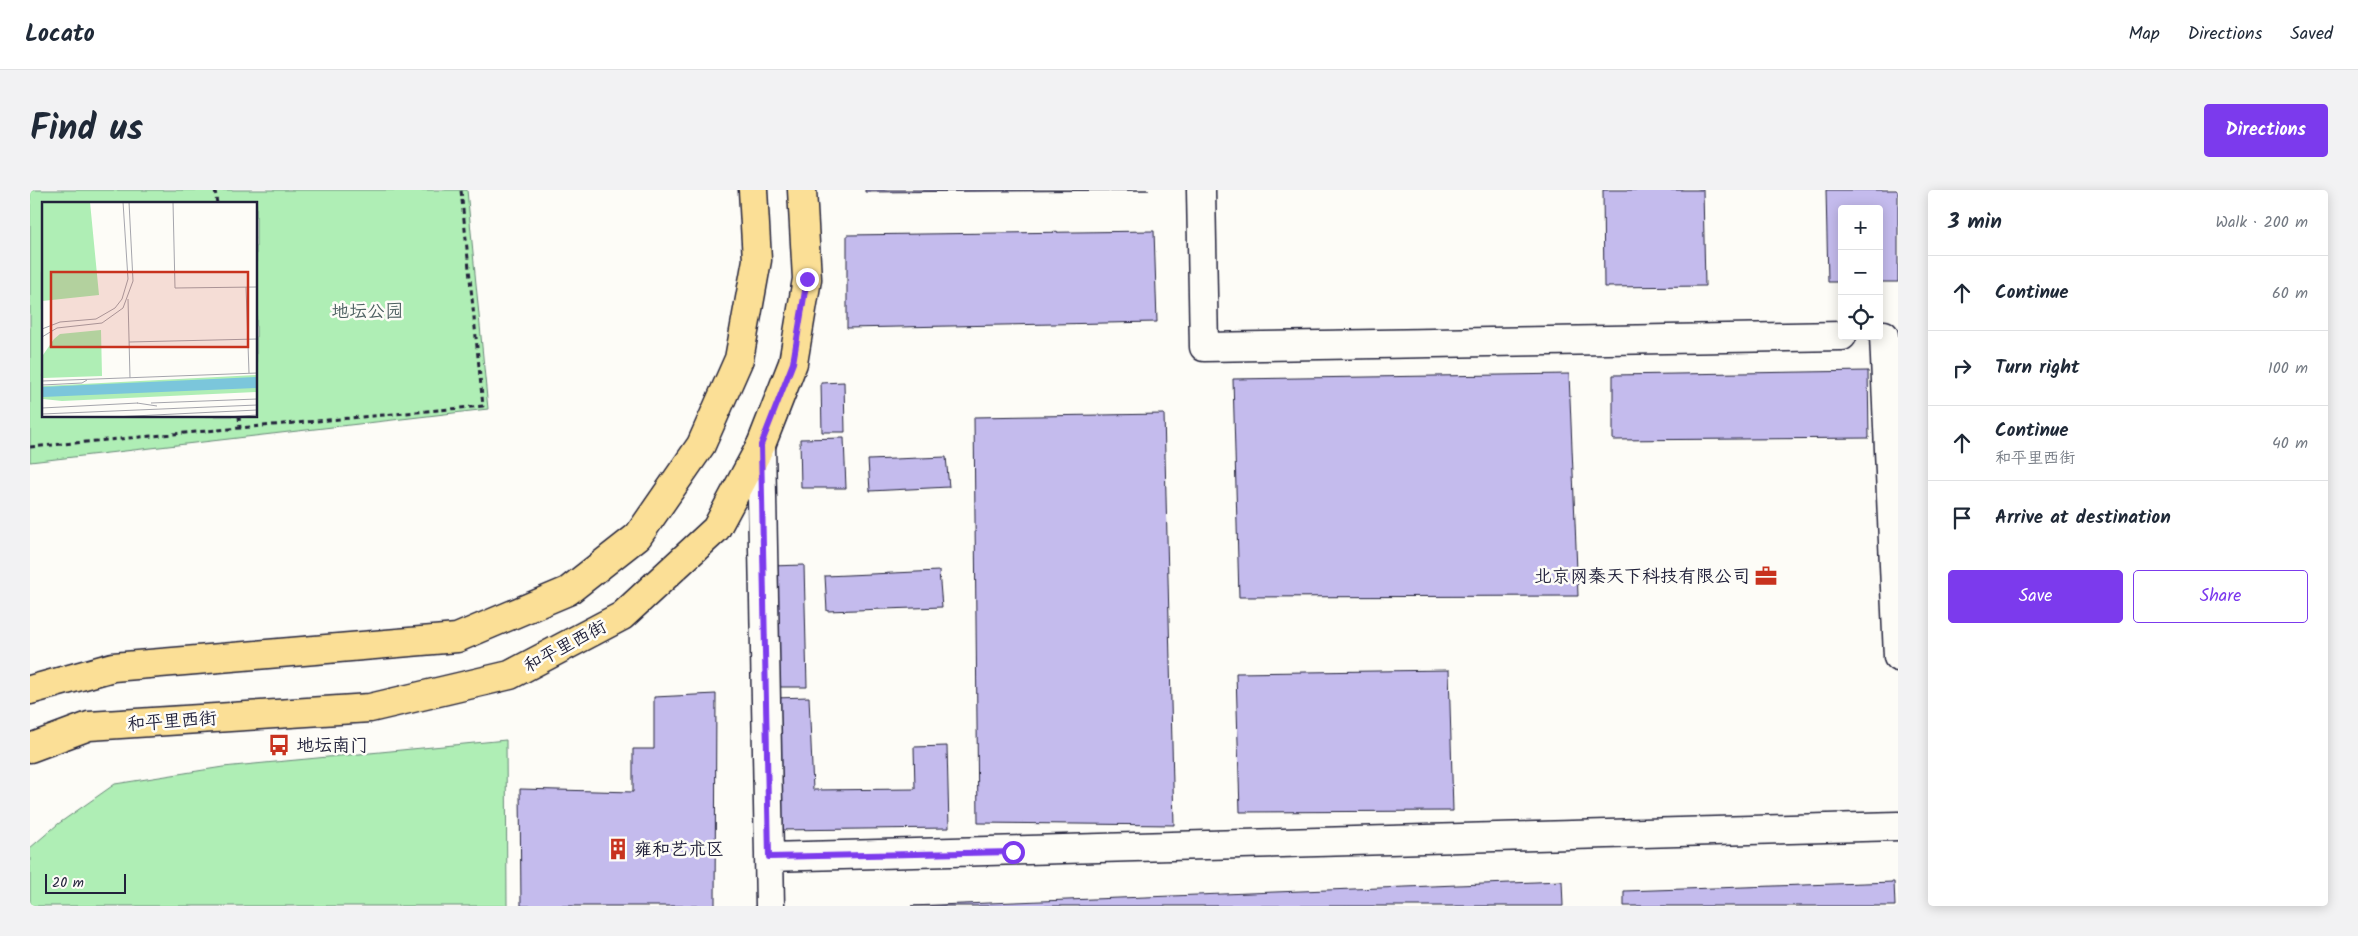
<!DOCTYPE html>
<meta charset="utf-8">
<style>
:root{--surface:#fff;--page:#f2f2f3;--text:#1f2937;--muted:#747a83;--line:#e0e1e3;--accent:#7c3aed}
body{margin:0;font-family:Kalam,"LXGW WenKai TC",sans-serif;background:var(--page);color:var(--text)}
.controls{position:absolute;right:15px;top:15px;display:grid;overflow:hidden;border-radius:5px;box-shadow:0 2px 12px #0003}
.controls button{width:45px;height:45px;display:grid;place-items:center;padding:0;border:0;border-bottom:1px solid var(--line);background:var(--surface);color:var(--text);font:25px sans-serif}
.scale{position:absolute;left:15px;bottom:12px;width:81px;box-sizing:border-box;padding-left:5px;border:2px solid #22223b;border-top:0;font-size:14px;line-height:18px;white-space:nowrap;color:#22223b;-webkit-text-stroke:4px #fdfcf7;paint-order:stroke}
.stop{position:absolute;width:15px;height:15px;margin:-11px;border:4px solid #7c3aed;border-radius:50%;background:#fff}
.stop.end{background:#7c3aed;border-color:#fff;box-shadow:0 1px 5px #0008}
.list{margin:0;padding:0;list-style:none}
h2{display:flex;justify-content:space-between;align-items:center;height:65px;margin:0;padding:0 20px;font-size:21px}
h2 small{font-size:16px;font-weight:400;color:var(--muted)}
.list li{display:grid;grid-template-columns:32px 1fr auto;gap:15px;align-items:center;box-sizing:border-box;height:75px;padding:0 20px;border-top:1px solid var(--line)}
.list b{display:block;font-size:19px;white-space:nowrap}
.list p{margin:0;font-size:16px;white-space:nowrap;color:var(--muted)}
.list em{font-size:16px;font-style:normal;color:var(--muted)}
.actions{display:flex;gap:10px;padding:15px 20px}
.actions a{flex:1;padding:11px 0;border:1px solid var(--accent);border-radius:5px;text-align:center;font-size:18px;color:var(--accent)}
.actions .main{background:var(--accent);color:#fff}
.icon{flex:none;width:28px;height:28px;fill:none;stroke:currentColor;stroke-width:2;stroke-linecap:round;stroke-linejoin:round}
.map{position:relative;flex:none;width:1868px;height:716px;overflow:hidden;border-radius:5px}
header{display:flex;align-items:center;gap:30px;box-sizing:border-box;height:70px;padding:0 25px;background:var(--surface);border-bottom:1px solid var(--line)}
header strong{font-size:24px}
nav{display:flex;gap:28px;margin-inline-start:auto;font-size:18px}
.intro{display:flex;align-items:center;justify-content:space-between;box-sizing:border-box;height:120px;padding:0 30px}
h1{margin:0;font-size:35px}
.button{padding:12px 22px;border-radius:5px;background:var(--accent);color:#fff;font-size:18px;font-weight:700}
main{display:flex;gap:30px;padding:0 30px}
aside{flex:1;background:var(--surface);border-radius:5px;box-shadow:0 2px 12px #0003}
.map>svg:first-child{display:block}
</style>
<header>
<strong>Locato</strong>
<nav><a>Map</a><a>Directions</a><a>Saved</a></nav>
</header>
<div class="intro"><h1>Find us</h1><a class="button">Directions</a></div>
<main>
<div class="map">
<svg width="1868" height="716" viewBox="0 0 1868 716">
<rect width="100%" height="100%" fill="#fdfcf7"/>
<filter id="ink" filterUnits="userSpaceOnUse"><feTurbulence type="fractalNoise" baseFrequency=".02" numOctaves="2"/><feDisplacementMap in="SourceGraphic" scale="10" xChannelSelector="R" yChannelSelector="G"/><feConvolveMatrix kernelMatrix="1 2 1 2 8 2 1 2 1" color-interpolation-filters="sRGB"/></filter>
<g filter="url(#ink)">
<path fill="#afeeb5" stroke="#688878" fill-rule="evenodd" d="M0,0H437L458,219L0,272ZM14,14H226V226H14Z
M476,550L477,716H0V658L28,634L85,594L193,577Z"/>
<path fill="#c4bbed" stroke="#22223b" d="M835,0H1119L835,2Z
M1573,0H1673L1675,96L1574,97Z
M1796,0H1868V92H1849V19H1812V92H1798Z
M1124,41L1127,132L817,138V45Z
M1838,181L1839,248L1583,250V185Z
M1539,184L1548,406L1209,407L1203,189Z
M814,192L815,242H792L791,193Z
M1134,224L1144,635L948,633L944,227Z
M814,248L816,298H771L770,249Z
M916,267L919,297L840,301L838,270Z
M774,375L777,497H743L740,376Z
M909,381L912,417L797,421L795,386Z
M1419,480L1423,621L1210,622L1206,483Z
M686,504L685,716H491L490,599L603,602V559H624V507Z
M779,507L783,600L885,599L884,557L917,556L919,638L748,640L744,508Z
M1532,691L1533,716H881Z
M1864,692L1865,716H1594V701Z"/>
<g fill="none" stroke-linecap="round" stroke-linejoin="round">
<g stroke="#22223b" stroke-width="31">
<path id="minor" d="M1171,0L1174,157L1812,146
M1854,145L1868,467
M731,255L740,716
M739,667L1868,636"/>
</g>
<g stroke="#22223b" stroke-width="31">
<path id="major" d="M0,500L83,477L427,448L538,401L608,346L671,255L709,169L727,70L723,0
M0,558L59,536L340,518L480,485L592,426L686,339L731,255L763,173L777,89L772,0"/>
</g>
<path stroke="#22223b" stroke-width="3" stroke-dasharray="5 4" stroke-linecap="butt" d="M185,0L187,14
M209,226L210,238
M0,257L453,216L431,0"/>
<use href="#minor" stroke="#fdfcf7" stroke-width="28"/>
<use href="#major" stroke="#fbdf96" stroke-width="28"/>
</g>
</g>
<g fill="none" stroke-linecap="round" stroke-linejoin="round" filter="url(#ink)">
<path stroke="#7c3aed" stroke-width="6" d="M777,89L763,173L731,255L739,667L983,662"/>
</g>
<defs>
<g id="office-bare" transform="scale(1.725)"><path d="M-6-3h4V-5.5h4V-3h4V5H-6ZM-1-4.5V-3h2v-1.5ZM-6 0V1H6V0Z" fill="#c8321e" stroke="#fdfcf7" stroke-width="2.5" paint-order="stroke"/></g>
<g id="bus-bare" transform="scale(1.725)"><path d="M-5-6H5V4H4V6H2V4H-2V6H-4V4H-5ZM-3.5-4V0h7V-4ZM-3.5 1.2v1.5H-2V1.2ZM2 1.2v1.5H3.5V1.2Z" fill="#c8321e" stroke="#fdfcf7" stroke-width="2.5" paint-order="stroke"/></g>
<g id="building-bare" transform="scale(1.725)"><path d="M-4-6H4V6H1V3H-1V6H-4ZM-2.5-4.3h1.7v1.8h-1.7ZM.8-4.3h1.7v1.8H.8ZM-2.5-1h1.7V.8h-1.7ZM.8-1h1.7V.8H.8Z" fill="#c8321e" stroke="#fdfcf7" stroke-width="2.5" paint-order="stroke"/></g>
</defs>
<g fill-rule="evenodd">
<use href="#office-bare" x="1736" y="386"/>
<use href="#bus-bare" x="249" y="555"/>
<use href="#building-bare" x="588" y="659"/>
</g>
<g text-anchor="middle" stroke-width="5" stroke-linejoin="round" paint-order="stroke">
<g font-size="18" fill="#4c5f60" stroke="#fdfcf7">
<text x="337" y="127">地坛公园</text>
</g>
<g font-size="18" fill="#22223b" stroke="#fdfcf7" text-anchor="start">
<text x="1720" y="392" text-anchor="end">北京网秦天下科技有限公司</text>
<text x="266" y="561">地坛南门</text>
<text x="604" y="665">雍和艺术区</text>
</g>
<g font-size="18" fill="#22223b" stroke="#fdfcf7">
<text transform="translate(535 456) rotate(-28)" y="6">和平里西街</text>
<text transform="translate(142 531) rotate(-4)" y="6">和平里西街</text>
</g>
</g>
<g transform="translate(12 12)">
<rect width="215" height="215" fill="#fdfcf7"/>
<path d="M0,0H48L57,93L0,99ZM59,128L60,174L1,176V153L12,137L18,132ZM215,173V190L20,199L1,197V184Z" fill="#afeeb5"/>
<path d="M215,175V186L0,195V185Z" fill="#7bc6db"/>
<path fill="none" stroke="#a5a5ac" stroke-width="1" d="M131,0L133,86L215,85M204,85L207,171M86,97L88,176M0,127L18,120L54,117L73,106L80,97L86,77L81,0M0,135L15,126L60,121L81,106L91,79L87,0M87,140L215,137M0,179L215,171M0,183L40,181L45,178M95,201L115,204M109,201L215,197M0,206L96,201M0,212L215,203M71,215L215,208M184,215L215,213"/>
<path fill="#c8321e" fill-opacity="0.15" stroke="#c8321e" stroke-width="2.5" d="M9,70H206V145H9Z"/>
<rect width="215" height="215" fill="none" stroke="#22223b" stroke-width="2.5"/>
</g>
</svg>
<div class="controls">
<button>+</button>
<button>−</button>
<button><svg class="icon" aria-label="locate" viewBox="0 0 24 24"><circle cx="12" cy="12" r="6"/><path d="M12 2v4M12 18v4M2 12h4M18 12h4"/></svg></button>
</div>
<div class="scale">20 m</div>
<div class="stop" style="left:983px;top:662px"></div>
<div class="stop end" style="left:777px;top:89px"></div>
</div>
<aside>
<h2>3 min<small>Walk · 200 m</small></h2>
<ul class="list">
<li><svg class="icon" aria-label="ahead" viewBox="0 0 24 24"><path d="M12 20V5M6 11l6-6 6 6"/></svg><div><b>Continue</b></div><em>60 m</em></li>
<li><svg class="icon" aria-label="right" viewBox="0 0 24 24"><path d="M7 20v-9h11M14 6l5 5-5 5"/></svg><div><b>Turn right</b></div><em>100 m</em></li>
<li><svg class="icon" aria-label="ahead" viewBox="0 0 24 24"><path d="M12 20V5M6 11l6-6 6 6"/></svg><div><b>Continue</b><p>和平里西街</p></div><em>40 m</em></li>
<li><svg class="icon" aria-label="arrive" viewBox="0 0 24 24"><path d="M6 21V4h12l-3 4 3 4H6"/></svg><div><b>Arrive at destination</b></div></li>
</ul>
<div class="actions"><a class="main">Save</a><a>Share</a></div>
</aside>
</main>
